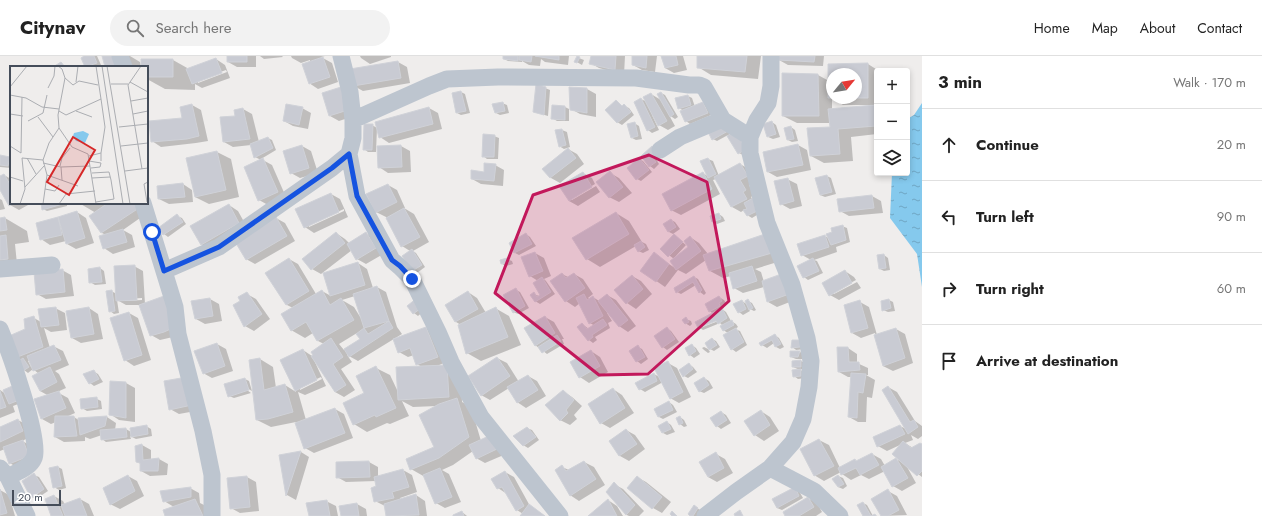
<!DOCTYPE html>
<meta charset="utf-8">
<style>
:root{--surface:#fff;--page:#f2f2f2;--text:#222;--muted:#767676;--line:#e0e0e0}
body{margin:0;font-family:Jost,sans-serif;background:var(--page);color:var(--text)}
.controls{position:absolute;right:12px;top:12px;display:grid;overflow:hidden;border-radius:4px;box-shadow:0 2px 6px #0003}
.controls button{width:36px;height:36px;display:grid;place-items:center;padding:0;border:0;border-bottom:1px solid var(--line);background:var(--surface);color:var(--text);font:20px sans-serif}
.compass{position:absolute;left:826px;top:12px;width:36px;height:36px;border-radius:50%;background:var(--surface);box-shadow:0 2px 6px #0003;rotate:60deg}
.scale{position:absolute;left:12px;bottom:10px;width:49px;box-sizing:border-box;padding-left:4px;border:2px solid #454d5a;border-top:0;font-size:11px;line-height:14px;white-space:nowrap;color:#454d5a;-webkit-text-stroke:3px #fff;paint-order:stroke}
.stop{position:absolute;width:12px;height:12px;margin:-9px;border:3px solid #1553e0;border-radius:50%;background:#fff}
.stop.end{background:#1553e0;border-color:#fff;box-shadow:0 1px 4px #0008}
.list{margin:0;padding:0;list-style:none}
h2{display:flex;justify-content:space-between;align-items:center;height:52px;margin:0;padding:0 16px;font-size:17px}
h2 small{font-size:13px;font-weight:400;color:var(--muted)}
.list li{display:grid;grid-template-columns:26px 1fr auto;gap:12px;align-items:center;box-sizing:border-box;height:72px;padding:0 16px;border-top:1px solid var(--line)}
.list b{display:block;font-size:15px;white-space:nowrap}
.list em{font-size:13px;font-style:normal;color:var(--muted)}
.icon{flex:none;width:22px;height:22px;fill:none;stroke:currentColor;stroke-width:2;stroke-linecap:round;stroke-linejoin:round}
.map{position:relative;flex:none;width:922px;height:460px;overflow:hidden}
header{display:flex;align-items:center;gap:24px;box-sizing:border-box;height:56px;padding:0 20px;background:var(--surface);border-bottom:1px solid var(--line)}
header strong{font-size:19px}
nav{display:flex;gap:22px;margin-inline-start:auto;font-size:14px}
.search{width:280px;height:36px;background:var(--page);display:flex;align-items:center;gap:10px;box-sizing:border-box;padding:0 14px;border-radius:22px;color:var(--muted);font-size:15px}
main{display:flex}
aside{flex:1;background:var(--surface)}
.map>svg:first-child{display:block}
</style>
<header>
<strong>Citynav</strong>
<div class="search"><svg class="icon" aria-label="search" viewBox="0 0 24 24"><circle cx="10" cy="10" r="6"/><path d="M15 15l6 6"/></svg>Search here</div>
<nav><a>Home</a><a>Map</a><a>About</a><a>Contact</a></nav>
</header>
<main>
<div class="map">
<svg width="922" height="460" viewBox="0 0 922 460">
<defs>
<pattern id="water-ripples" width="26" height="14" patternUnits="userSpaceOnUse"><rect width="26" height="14" fill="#85c9ed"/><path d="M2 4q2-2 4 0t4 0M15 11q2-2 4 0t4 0" fill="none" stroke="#6fa5c3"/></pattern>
</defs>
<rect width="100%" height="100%" fill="#efedec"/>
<path fill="url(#water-ripples)" d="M922,47V231L917,198L890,162L892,117H907V63L914,59Z"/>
<path fill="#0003" fill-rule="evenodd" d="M87,0H97L101,9L96,11H86L82,2Z
M103,0H130L140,6L141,11H106Z
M228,0H256V11H237L228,6Z
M260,0H282L283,1L264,3Z
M291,0H325L321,1L332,7L338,26L318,33L309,27L310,4L301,7L292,2Z
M360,0H391V1L370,8L361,2Z
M504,0H569L568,9L545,6L541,3L540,10L529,9L522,5V6L508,5L504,3Z
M592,0H625L624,19L599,12L590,7Z
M633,0H657L655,16L642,14L633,9Z
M662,0H683L687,14L674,17L665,12Z
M698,0H761L758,23L711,19L698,11Z
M779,0H824L823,10L788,9L779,4Z
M579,2L584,4L582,9L575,5Z
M216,3L225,9L230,22L202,32L195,28V34L165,33L147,23V11H142V4H173L189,13ZM226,14L227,16L198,27V24Z
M398,6L407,11L410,27L363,35L354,30Z
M868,8L879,15H877V49H843L832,42V54L874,50L877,52V65L876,58H874L877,78L851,81L853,105L824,107L811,100L831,72V67H797L783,60V18L818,19L829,25V9ZM832,18H856V42H832Z
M545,32L550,34L548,60L534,56Z
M587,33L596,38V61L580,58L571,53Z
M461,36L465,38L470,57L461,59L457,57Z
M661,37L665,39L678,61L675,63L669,59L675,70L668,74L659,69L653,59H652L659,74L652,77L648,74L641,43L647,46L651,38L661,44Z
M323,38L357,59L339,65L330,60Z
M688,40L692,42L695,51L703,47L708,50L711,59L690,68L686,65L684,55L679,52Z
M616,45L623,51L624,50L629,52L634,59L622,69L617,66Z
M502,47L507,49L509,57L500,59L496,57Z
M192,49L201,54L208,85L196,87L161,91L152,85L183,63Z
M565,51L569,53V65H557L552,62Z
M302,52L311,57L308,73L293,70L284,65Z
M429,52L438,57L442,73L389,87L380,81Z
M243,53L252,58L259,86L268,82L272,84L276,94L261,103L272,109L286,141L268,149L259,144L261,104L255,101L251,89L233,91L224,86L236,61L235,54Z
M772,66L776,69L780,81L773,83L768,81L764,69Z
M634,67L639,70L642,83L636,84L632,82Z
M724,68L735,76L743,99L739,97L728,79L717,85L713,83Z
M372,69L377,72L376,96H368L364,93Z
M791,71L795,74L798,85L792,86L788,84Z
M562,74L567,76L570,91L564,93L559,90L556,75Z
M494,80L499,82L498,103H487L483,100Z
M798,89L807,94L811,114L777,121L768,116L764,97Z
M302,90L311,95L318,117L300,122L291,117Z
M401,90L410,95L411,116L388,117L379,111Z
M652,91L661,99L656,103L659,108L654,113L650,110Z
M568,93L577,98L584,108L560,127L551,122L544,113Z
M217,96L231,103L239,141L209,148L195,141L187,103Z
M0,100L11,102V112L0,111Z
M639,103L643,105L652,116L641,125L637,123Z
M708,103L713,105L719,120L740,108L747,112L756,126L749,129L754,139L751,141L762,156L752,162L747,159L744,154L741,156L732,151L716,123L713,124L720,138L681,159L671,154L703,117L709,121Z
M495,109L504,114L503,130L481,128L472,123L485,117Z
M583,117L592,122L595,128L572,142V144L596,130L600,136L578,150L569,145Z
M610,117L619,122L632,137L619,146L609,141Z
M4,119L11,123V147H26L28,149L19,154L10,149L0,132V121Z
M827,120L831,122L836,138L825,141L820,139Z
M787,123L797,128L802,150L790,153L781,148Z
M183,128L192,134L193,146L169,148L159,143Z
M388,129L397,134L405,152H404L414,158L429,186L413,195L416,197L425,211L417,217L412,214L410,195L402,190L386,161L376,156Z
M331,138L340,143L348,161L314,177L305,171ZM344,153V155L309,171V169Z
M872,140L881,145L883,157L849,160L840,155L838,144Z
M0,143L2,144L5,153L0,154Z
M42,147H67V150L47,155L43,153Z
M79,147H145L150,155L123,174L132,179L135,191L113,198L104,192L106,179L102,177L96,157Z
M229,149L238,155L248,173L211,194L201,188Z
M77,156L86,162L94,187L76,193L67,188L66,185L50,189L41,183L37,168Z
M616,157L629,165L642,186L646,188L649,194L643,197L638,195L636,190L600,211L587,203Z
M719,158L723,161L725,165L717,168L713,165Z
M177,160L182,162L186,168L168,181L164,178Z
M5,162L27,175L29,186L15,188L17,208L0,209V163Z
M276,162L285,167L295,185L255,208L246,203Z
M671,164L675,166L680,173L673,178L669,176Z
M842,170L847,172L850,186L836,191L837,196L814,204L817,205L823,217L808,224L804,221L811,204L802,199L825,180L830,183L833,176Z
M336,177L345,183L349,187L366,177L375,182L385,197L366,208L357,203L352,194L321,218L312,213Z
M526,178L530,181L536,190L519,199L515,197Z
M674,179L686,189L675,201V202L690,192V181L699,187L708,198L765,179L784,204L755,213L761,216L764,226L800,242L777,251L768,246L764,231L743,237L734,232L731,220L723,222L710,215L706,204L686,218L678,214L665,231L642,215L654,198L675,212L674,203L661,193Z
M535,197L544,202L551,220L544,223L546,225L555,238L540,248L535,245L534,238L539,240L542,239L538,225L530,220Z
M884,199L888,202L890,214L884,215L880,213Z
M289,203L298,208L316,238L322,235L331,240L324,218L358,207L367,213L373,232L377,231L386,236L397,271L402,278L358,305L347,299L352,306L341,313L355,334L344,341L335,336L315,304H314L326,330L305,339L298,336L306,364L335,353L344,358L353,382L314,397L305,392L296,366L271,371L257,364L260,303L273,311L276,332L285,329L296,336L282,304L303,294L312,300L324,288L318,285L313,277L305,282L291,274L293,252L287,249L267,217ZM355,240L362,264L354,251L342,244ZM357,277L361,283L344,294L339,288ZM321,321L322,323L300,334V331Z
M507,203L512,205L513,208L506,210L502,208L501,204Z
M134,210L143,215L145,248L164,241L173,281L160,284L151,279L140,249H126L117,244L119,257L114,258L110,255L111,235L117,238ZM142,242V244L125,245V243Z
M100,212L104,215L106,228L95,229L90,226Z
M62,214L71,219L74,240L46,243L37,238Z
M845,215L854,221L856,224L834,236V238L857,226L861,232L839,244L830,239Z
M562,218L568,221L574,218L583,223L593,238L588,242L590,243L593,241L599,245L607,239L616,244L636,270L628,276L619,270L608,256L607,257L612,265L608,267L610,272L595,281L597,284L593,287L589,284L582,268L589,273L595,270L590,267L580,247L575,251L566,245Z
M632,220L641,225L652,238L636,253L627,247Z
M694,221L698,223L706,237L704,239L700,236L696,229L681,238L677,236Z
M516,234L520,236L529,252L518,258L513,256Z
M468,236L477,242L486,257L495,252L509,260L521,289L481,305L467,297L461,269L456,266L447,249Z
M247,238L256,243L270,263L254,275L245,270L241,245Z
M719,241L724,244L726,247L723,249L724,252L722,253L726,256L731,265L736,268L738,271L735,273L740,275L747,289L736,296L732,293L724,279L728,277L723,274L721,271L723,270L720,267L703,274L700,272L721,264V262L700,270V272L696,267L713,258L710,255L706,249Z
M210,243L219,248L222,265L205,268L196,263Z
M889,244L893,246L895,255L888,256L883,254Z
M742,245L748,249V245L752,247L756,254L754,255L748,252L750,255L743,259L739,256Z
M860,246L869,251L877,279L896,273L905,278L913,307L893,315L883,310L875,277L861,282L852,277Z
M408,250L427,252L418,260L414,257Z
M55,252L65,257L67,274L51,276L44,272L50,292L53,290L63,295L69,309L55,315L59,318L66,332L57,336L68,342L75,357L66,361H74L80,365L79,363L107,361L116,367L115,374L126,373L131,376L146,370L151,373L152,380L136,383L130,380L131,383L106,386L102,383V379L90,383L85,381V385L64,386L55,381L56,366L51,368L42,363L35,344L49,340L40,335L39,318L33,313L28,317L24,314L16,301L26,274L34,262L41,266ZM30,304L32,311H31L28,305Z
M89,252L98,258L103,283L81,287L72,282Z
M129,257L138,262L151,304L134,310L125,304Z
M545,261L554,266L564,283H562L564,288L547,298L535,289Z
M686,263L691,265L692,268L690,270L685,267Z
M426,272L435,277L446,306L437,310L461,317L462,346L471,351L481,385L506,398L485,407L476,402L473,395L453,409L442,414L449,418L461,446L445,452L436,447L425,421L411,413L435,392L437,350L413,351L402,345L409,360L390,368L387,367L367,376L354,368L376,312L390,319L399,338L422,311L417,308L414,299L408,301L399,296Z
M667,272L671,275L679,286L667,294L663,291Z
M775,279L779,282L784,291L780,293L776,291L774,287L767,292L762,289Z
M712,283L716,285L720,291L714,295L710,293Z
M793,285L804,293L796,294L804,298L803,303H796L791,301L799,296L792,291Z
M217,288L226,293L233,315L212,322L203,317Z
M692,289L696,292L700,298L694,302L690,299Z
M638,291L642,293L648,303L641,308L637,305Z
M704,291L708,293L710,296L708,297L704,294L702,292Z
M848,292L857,298V307L868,312V319H866L875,324L872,342L867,341L866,366H858L849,361L852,321H848L839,316Z
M591,295L600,301L608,316L589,327L580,321L571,306Z
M497,302L507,307L519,326L528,320L537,325L546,340L526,352L517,346L509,332L490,344L481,339Z
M801,305L805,307V313H799L805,317V322L798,323L794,320L800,314L793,311Z
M668,307L677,312L691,341L679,347L670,342L663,326L645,336L640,333L654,318L661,322Z
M689,308L693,311L697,316L688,322L684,320Z
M93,315L98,318L103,326L94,330L90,327Z
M704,322L709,325L713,332L704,337L699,335Z
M245,323L249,325L252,335L245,331L244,332L251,337L234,342L229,340Z
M165,325L201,354L179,358L170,353Z
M126,327L135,332V366L119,364L110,358Z
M888,331L897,336L915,365L922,370V380L918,383L911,379L913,384L905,387L913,392L922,389V421L906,409L916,427L902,435L893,430L885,415L869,423L861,419L851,424L842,418L841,416L824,425L814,419L819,384L829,389L840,412L857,406L872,398L881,403L885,410L896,403L902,406L900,389L887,395L878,390L900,370L906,373Z
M613,333L622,339L634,357L610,372L601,367Z
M0,334L6,338L26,345L13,350L15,356L0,362Z
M563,335L572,341L582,350L574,359L577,363L570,369L560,364Z
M97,343L101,345L102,353L87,355L82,352Z
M669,346L673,349L677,356L663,363L659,361L655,353Z
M761,355L770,361L779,375L764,385L755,379Z
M721,356L726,359L731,367L721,373L717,370Z
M680,361L684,364L687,370L684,371L680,368Z
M18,364L27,369L32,380L22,385L32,390L19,413L10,407L5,393L0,395V373Z
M667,366L671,369L675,376L667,379L663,377L660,370Z
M527,372L532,374L539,384L528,392L523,389Z
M626,374L635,379L645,393L629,405L620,400L610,385Z
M142,389L151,394V404L159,403L168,408L167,419L150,420L141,415V408L137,406Z
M301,396L309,401L296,444L287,439L280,400Z
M716,398L725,403L733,417L717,426L708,421Z
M369,406L378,411V421L403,414L412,419L417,436L400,442L401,444L416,439L425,445L427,460H387L385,450L375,445L378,431L376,425L346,426L337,421Z
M584,406L594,411L605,429L579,445L570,439L562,411L569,414Z
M58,411L62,413L66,432L59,434L54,431Z
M505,416L514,421L530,450L545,460H522L523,458L517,454L507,438L498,432Z
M34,419L39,421L48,435L36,443L32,441Z
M128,420L137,425L144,440L120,453L110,448Z
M838,420L843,422L847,430L843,433L838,431Z
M247,421L256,426L259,455L240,457L231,452Z
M637,421L646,426L671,446L662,457L653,452Z
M614,428L623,433L644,455L639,460H629L627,459L607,436Z
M190,432L199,437L200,447L204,449L209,460H166L174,451L164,445Z
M0,434L9,439L15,460H0Z
M799,435L803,442L782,454L777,452L773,444Z
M888,435L897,440L907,459L882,460Z
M54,440L63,445L65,449L80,443L89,448L94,460H52Z
M808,442L817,447L822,456L816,460H786Z
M608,444L617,450L623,460H590Z
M326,445L336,450L338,460H310Z
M863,447L867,449L873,460L875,459L877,460H864Z
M357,448L366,453L367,460H342Z
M695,451L702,455L699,460H692Z
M462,456L467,460H455Z"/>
<path fill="#c9cbd3" stroke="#d0d2d8" d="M84,0H94L97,7L85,11L81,2Z
M102,0H120L123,11H105Z
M227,0H247V6H227Z
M503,0H518V5L503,3Z
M519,0H532L531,6L519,4Z
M535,0H559V4Z
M577,0L580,1L577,7L574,6Z
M591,0H616L615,14L589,8Z
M632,0H647L646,12L632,9Z
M661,0H676L678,9L665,12Z
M697,0H747L745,16L697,12Z
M778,0H815L814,6L778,4Z
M323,1L330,21L309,28L302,8Z
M216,2L222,17L192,28L186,13Z
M141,3H173V21H147V11H141Z
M398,5L401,22L353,30L350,13Z
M61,6L65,11H53Z
M868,7V42H856V18H832V42H828V8Z
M782,17L818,18L819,60H782Z
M536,28L546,31L544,59L533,56Z
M341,31L348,54L329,60L322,37Z
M569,31L587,32V57L570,54Z
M461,35L466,55L456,57L452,37Z
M661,36L674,58L670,61L657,38Z
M651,37L667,65L658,70L643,41Z
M688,39L691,49L678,53L675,42Z
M641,42L655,71L647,75L634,46Z
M616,44L622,50L624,48L631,56L617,67L605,54Z
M503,46L505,55L495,57L492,48Z
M703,46L708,57L685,66L680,55Z
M192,48L199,80L187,83L151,86L149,65L182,62L180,51Z
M286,48L303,51L299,69L283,65Z
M552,49L565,50V64L551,63Z
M875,49L876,70L838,73L840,98L810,100L807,72L830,71L828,53Z
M429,51L433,68L379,82L375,66Z
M243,52L250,83L223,86L220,61L235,60L234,54Z
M772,65L776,78L767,81L763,68Z
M635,66L638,80L631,82L627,68Z
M724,67L728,75L712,84L708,76Z
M364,68H373L372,94H363Z
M791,70L794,83L787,84L784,72Z
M562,73L566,89L559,91L555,74Z
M735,75L746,93L738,98L727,80Z
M483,78L495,79L494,101H482Z
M268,81L273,92L254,102L250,88Z
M798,88L803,109L767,116L763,96Z
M302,89L309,112L290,118L283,95Z
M401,89L402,111L378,112L377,90Z
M652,90L657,96L652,101L656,106L649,111L641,100Z
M568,92L576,102L550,122L542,113Z
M217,95L226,134L195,141L186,102Z
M0,99L10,101L8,110L0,109Z
M263,102L278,136L258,145L244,111Z
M639,102L649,114L636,124L627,112Z
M708,102L716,118L708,122L700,105Z
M484,107L496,108L494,125L471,123V114L484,116Z
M740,107L748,120L740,124L746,134L743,136L747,143L731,151L714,121Z
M610,115L623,131L609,142L596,126Z
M583,116L592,131L569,145L559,130Z
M703,116L712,133L671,155L662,138Z
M4,118L11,130V147H14L9,150L0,134V120Z
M827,119L832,136L820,139L815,122Z
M788,122L794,145L780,149L774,125Z
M183,127L185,141L158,143L157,130Z
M388,128L397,146L375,157L366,138Z
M331,137L339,156L304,172L295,153Z
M872,139L874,152L839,156L837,143Z
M753,142L759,154L747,160L743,154L747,153L744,147Z
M41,147H63V148L42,154Z
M108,147H140L142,150L101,177L89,160Z
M229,148L239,167L201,189L190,170Z
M404,152L420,181L401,191L386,162Z
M77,155L85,182L66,188L58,161Z
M616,156L629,178L586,204L572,182Z
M719,157L721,163L712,166L710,160Z
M177,158L183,166L163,179L158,172Z
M5,161L7,174L0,175V162Z
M58,161L62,179L40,184L36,167Z
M276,161L287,180L246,204L234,184Z
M671,163L676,171L668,176L663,168Z
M843,169L846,184L831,189L826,178L832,176L831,172Z
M123,173L127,186L103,193L99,180Z
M336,176L345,187L311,214L302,203Z
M366,176L376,192L356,204L347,188Z
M526,177L532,188L514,197L509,187Z
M674,178L683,186L668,201L660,193Z
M765,178L772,197L709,215L703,199Z
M6,179L8,203L0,204V180Z
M825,179L829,191L801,200L797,188Z
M690,180L701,195L676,214L670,205L688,191L684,185Z
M641,185L645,191L638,196L634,189Z
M412,193L422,209L412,215L402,200Z
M535,196L543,215L529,221L521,201Z
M654,196L669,208L656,226L640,215Z
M884,198L886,212L879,213L877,199Z
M289,202L309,235L286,249L265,217Z
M507,202L509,206L501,208L500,204Z
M813,202L819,215L803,222L797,210Z
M358,206L365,229L330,240L323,217Z
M135,209L137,244L116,245L114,210Z
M752,210L757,225L733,233L729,217Z
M100,211L102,226L89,227L88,213Z
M63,213L65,236L36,239L34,216Z
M845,214L852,227L829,240L822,227Z
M562,217L566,222L574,217L585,232L565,246L550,225Z
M784,217L792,237L767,246L762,225Z
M632,219L643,233L626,248L614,234Z
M694,220L702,234L699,237L693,226L676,237L674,232Z
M542,221L551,236L535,246L530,239L534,236L537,241L540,239L533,227Z
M377,230L389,265L364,272L353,238Z
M516,232L525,250L513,257L503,239Z
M112,234L115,255L109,256L106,235Z
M322,234L330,249L341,242L354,264L317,285L306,266L291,275L281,258Z
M468,235L478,253L455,266L445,249Z
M247,236L262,258L244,271L233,249L240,245L238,241Z
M584,238L587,244L593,240L603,260L589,268L576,242Z
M607,238L628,264L619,271L598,245Z
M164,240L175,271L164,276L150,280L139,249Z
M719,240L722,245L719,247L720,250L709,256L705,248Z
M210,242L213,260L195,263L191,245Z
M417,242L424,250L413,258L407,250Z
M748,243L753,252L749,254L745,245Z
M889,243L891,252L882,255L881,245Z
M742,244L746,253L738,257L733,248Z
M860,244L868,272L851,277L844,249Z
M56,251L59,269L41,271L38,253Z
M89,251L94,278L71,282L66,255Z
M496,251L508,281L466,298L458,269Z
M722,252L727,262L718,268L716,265L698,272L695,266Z
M129,256L142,299L124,305L110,262Z
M34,260L43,291L15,302L9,280L25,273L24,263Z
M545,260L555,277L535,290L524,272Z
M686,261L689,266L685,268L682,264Z
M603,263L607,269L592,279L593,281L588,285L577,271L582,267L587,273Z
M732,264L734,269L723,275L720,270Z
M389,265L393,272L349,301L344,293L360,283L356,278L364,272L368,278Z
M426,271L438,301L416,309L410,292L398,297L393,283Z
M667,271L675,283L662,292L654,280Z
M736,272L744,286L731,294L723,279Z
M896,272L905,302L883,310L874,279Z
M775,278L781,288L775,291L772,284L761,290L759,287Z
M557,279L561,285L542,297L538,291Z
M331,282L343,301L333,308L346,329L335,336L311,300L313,299L311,296Z
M712,282L717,289L709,294L705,287Z
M792,284H801L800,291L791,292Z
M217,287L225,310L203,318L194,295Z
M692,288L696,295L689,300L685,292Z
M54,289L61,304L33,315L27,300Z
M638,289L645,301L636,306L629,295Z
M837,291H848L849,306H859L860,314L838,316Z
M303,293L317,324L295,335L280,304Z
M591,294L600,310L579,322L570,306Z
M790,295H800L798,301H790Z
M497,301L510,320L481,340L468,320Z
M23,302L29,311L23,315L17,306Z
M260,302L264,334L285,328L293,356L268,363L256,364L249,304Z
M801,304V311H792V305Z
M668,305L683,336L670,343L654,312Z
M689,307L693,313L683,321L679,314Z
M447,309L449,341L398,344L396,311Z
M376,310L396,352L376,361L375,359L353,369L343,347L364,337L356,320Z
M50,311L57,326L40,335L32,320Z
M801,313V320L793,321L792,314Z
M94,314L99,323L89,328L83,318Z
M654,317L657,325L639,334L635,327Z
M851,317L866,318L863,337L858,336L857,362L848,361Z
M528,319L538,334L517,347L507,331Z
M187,321L192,349L169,354L164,325Z
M704,321L709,329L699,336L694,327Z
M245,322L249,334L228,341L224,328Z
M110,325L126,326V362L109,359Z
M17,328L22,343L9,348L3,334Z
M888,330L910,366L914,364L918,371L908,378L882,334Z
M613,332L625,352L600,368L588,348Z
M563,334L574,344L566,354L568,357L560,365L545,349Z
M0,335L6,351L0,353Z
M59,335L66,352L41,363L34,343Z
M97,341L98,351L81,353L80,343Z
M457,342L469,381L439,402L410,414L406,403L434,391L419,359L439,348Z
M669,345L673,354L658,361L654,353Z
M335,352L345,377L304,393L295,367Z
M761,354L770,369L754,380L744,365Z
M721,355L727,364L716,371L710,362Z
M55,360H74L77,380L54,381Z
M107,360L105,370L80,379L78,362Z
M680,360L683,367L679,369L676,362Z
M18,363L23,375L0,386V371Z
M667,365L671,373L662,377L658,370Z
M147,369L148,378L131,381L130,372Z
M900,369L905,378L877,391L873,381Z
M527,371L536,381L523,390L513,380Z
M126,372L127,381L101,384L100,374Z
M626,373L637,388L619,400L609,385Z
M491,379L497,393L476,403L469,389Z
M819,383L834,410L814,420L800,393Z
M23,384L29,400L9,408L3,391Z
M903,385L911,392L920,387L922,388V415L917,420L892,398Z
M142,388L143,404L159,402L158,415H140V407L136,406L135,390Z
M301,395L286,440L279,399Z
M716,396L724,412L708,421L699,406Z
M872,397L879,409L860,419L856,412L841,419L838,412L855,403L856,405Z
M896,402L908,422L892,431L881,411Z
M369,405L370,421L336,422V406Z
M584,405L596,423L570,440L555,414L562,409L566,415Z
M58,410L62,430L53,432L49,412Z
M440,412L452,441L435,448L423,419Z
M403,413L409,431L392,436L394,442L374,446L371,432L376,430L374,421Z
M505,415L524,450L516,455L502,431L497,433L491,423Z
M34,417L44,433L31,442L22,425Z
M128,419L135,435L110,449L103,432Z
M838,419L844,428L838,431L832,423Z
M247,420L250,451L230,453L227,422Z
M637,420L662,441L652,453L627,432Z
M614,426L635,449L626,459L606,436Z
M191,431V441L163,446L160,435Z
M795,431L799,440L777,452L772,443Z
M0,433L7,457L0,459Z
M888,433L899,454L888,460H881L871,443Z
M416,438L419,459L386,460L384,448Z
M54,439L63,460H51L45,443Z
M808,441L814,451L799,460H785L783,456Z
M80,442L87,460H65L61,449Z
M195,443L203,460H165L163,454Z
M608,443L617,460H588Z
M327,444L330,460H309L306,447Z
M863,446L871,460L875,458L876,460H863L857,449Z
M357,447L359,460H341L339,450Z
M529,448L545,460H520Z
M694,449L698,452L693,460H690L688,458Z
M740,454L743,460H735L734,458Z
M462,455L464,460H453V459Z
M672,455L677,460H672L670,458Z"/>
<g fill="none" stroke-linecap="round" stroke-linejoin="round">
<path stroke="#bdc5cf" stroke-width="17" d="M120,0L124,11
M353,64L429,30L447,23L498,21L636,22L689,29H699L704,31L723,64
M660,94L680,81L718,65L723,64L750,81
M349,98L357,140L392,204L400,211L412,223L438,276L451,306L481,361L560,460
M143,147L175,251L178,278L203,375L212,419V460
M0,213L52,209
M164,215L219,191L332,112L349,98L353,82V64L350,36L341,0
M0,273C8,292 42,386 34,402C30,412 17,416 8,421
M0,412L8,421L27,460
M770,412L814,435L840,460
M705,460L736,436L770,412L793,386L803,363L809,331L811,305L807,282L792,229L767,167L750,97V81L757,64L768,47L771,30V0"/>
</g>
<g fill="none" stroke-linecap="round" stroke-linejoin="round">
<path stroke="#1553e0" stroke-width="5" d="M152,176L164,215L219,191L332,112L349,98L357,140L392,204L400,210L412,223"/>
</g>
<path fill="#c2185b" fill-opacity="0.2" stroke="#c2185b" stroke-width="3" stroke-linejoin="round" d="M649,99L707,126L729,245L648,318L599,319L495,237L533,139Z"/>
<g transform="translate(10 10)">
<rect width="138" height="138" fill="#efedec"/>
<path d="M73,65L79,68L75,77L66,75L63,70L64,67Z" fill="#85c9ed"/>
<path fill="none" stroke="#abadb2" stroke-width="1" d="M92,0L113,138M97,0L120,138M131,0L118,19L132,103M55,12L63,19L69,15L88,19M66,16L68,0M120,16L138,26M101,18H118M0,21L17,0M38,22L44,10L45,0M0,29L16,32L32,41L49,43M91,33L95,61L91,87M121,35L138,32M49,45L56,49L91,33L86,0M66,45L82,51M0,48L13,50M123,48L138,45M28,51L43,71M18,55L33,47L37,29M109,61L138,58M49,62L62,81L78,88L86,138M0,80L11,87L12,31M111,80L138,77M79,90L91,87V95M17,92L26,108M79,95L91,97L90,101L81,102M33,97L51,101L52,114M50,100L52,92L60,82M51,101L80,100M115,105L138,102M82,107L99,106L101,114L104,133L86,136M37,109L68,120M0,111L13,115M82,112L100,111M15,121L34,100M35,123L45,125L49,119M137,136L134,118L138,116M10,138L15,123L12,92L33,94M33,138L37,109L33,94L39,77L49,62L48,49L55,12L52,3L48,0M49,138L56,128L85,125"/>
<path fill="#d62828" fill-opacity="0.15" stroke="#d62828" stroke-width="2" d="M63,71L85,84L59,129L37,116Z"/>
<rect width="138" height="138" fill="none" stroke="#454d5a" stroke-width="2"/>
</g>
</svg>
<div class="controls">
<button>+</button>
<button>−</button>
<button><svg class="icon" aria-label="layers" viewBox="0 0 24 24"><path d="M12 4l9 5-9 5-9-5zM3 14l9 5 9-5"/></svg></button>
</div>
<svg class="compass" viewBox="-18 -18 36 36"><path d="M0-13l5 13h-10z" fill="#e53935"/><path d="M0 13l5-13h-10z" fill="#767676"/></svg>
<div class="scale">20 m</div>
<div class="stop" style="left:152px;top:176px"></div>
<div class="stop end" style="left:412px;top:223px"></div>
</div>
<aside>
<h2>3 min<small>Walk · 170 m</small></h2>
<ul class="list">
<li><svg class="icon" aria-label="ahead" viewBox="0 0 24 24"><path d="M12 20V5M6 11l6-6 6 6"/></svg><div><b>Continue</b></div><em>20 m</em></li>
<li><svg class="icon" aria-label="left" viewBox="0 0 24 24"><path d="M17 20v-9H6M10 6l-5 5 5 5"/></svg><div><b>Turn left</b></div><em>90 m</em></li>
<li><svg class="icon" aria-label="right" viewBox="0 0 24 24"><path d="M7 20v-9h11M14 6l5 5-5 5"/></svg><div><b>Turn right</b></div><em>60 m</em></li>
<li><svg class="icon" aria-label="arrive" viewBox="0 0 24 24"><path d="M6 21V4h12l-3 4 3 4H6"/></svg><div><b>Arrive at destination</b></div></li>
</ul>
</aside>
</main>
